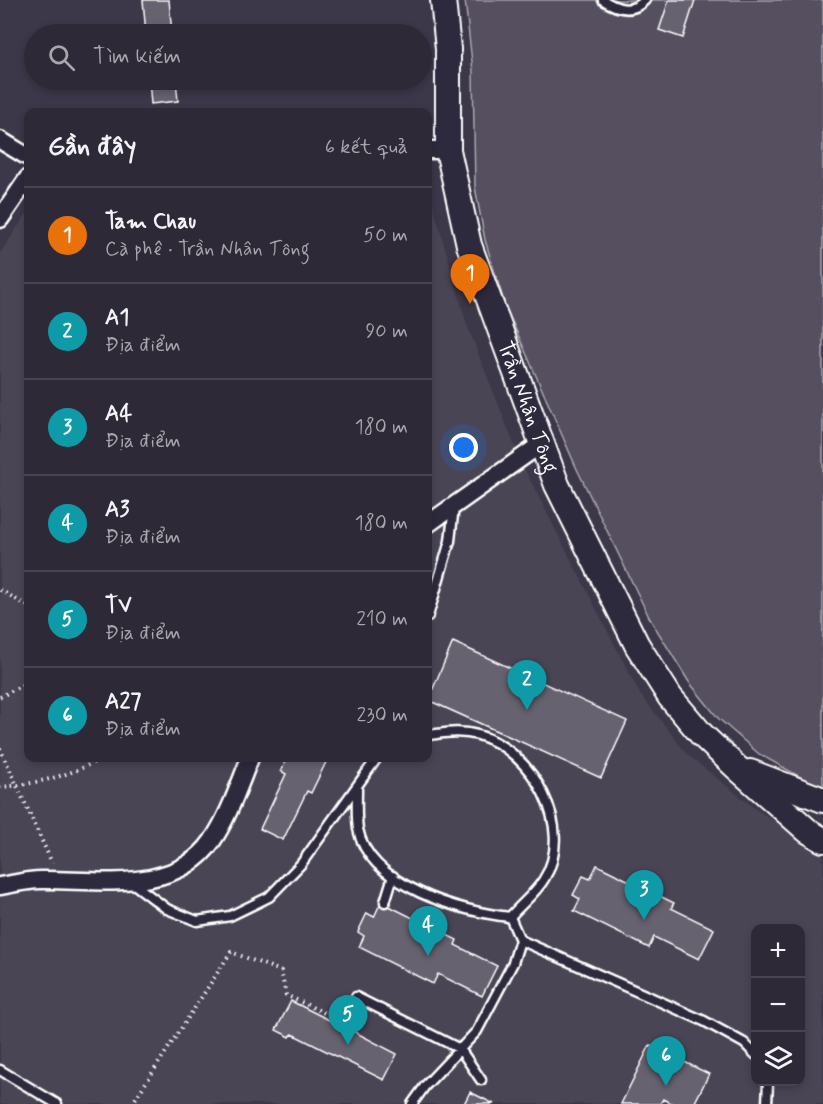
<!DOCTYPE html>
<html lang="vi">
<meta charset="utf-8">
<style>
:root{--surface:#2d2937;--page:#35313f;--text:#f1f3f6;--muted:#a7a6ad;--line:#484552;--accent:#ff9aa2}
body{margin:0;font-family:Mynerve,sans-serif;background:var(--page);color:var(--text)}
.controls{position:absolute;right:18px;bottom:18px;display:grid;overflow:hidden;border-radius:12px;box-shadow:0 3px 9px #0003}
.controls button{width:54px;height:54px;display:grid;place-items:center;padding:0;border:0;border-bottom:2px solid var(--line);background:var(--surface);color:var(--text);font:30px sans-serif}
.you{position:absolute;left:464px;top:448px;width:21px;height:21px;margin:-15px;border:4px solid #fff;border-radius:50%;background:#1a73e8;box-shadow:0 0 0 9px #1a73e833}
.badge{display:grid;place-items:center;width:39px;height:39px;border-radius:50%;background:var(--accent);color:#fff;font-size:20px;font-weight:700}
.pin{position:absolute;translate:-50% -50px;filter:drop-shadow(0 2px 3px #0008)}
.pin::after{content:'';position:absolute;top:32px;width:21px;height:18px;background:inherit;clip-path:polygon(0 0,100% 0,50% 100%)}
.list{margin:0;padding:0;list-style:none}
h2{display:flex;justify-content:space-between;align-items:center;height:78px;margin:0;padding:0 24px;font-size:26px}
h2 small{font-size:20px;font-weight:400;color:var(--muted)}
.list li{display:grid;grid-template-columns:39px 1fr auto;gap:18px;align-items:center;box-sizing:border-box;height:96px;padding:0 24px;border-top:2px solid var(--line)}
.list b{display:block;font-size:22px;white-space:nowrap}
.list p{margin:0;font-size:20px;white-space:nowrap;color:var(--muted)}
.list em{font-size:20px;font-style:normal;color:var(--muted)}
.icon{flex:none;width:33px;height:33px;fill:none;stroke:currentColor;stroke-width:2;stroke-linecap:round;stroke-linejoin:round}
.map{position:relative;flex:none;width:823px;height:1104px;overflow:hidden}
.search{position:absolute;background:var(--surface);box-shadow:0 3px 9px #0003;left:24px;top:24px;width:408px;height:66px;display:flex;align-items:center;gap:15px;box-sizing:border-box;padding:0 21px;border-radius:33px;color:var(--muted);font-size:22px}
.panel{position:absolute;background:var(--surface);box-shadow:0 3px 9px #0003;left:24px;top:108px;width:408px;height:654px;border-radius:12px}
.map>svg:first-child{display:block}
</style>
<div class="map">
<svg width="823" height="1104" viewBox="0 0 823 1104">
<rect width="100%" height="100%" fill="#3c3749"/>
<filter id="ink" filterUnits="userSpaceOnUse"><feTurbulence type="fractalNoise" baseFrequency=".0167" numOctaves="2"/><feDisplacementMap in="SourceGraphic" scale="12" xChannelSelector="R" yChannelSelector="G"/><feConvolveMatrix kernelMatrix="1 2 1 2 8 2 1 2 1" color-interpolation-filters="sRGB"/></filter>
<g filter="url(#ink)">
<path fill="#494455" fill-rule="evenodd" d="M428,187L467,325L522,464L640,694L688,755L757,810L823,852V1104H0V253L28,212V758H428ZM756,928H800V1082H756Z"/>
<path fill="#555060" stroke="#aaa8b0" stroke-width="1.5" d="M465,0H823V786L804,779L759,754L718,718L689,682L650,619L576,467L505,305L485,240L475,187L473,71Z"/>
<path fill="#666270" stroke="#fff" stroke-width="1.5" d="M143,0H169L172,34H146Z
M669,0H695L683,38L659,30Z
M149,80H176L178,101L151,104Z
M453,642L627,721L601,778L428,700Z
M288,758H328L311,793L307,791L283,840L260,829L286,774L281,771Z
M597,865L674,903L671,908L714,929L699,959L654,937L649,948L574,911L580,899L573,895L583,876L590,879Z
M381,902L457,940L455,945L497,966L482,996L438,974L433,984L359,947L364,936L358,932L367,913L374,917Z
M291,1001L333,1022L336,1017L349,1023L347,1028L397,1054L384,1080L292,1034L290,1037L276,1030Z
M650,1045L709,1074L694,1104H673L663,1099L660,1104H621Z
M470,1092L494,1104H464Z"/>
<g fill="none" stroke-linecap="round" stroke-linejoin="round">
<g stroke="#fff" stroke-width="13">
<path id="lane" d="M603,0C617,9 632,14 645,0
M428,616L450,541L454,506
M428,735C445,733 460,730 478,735C532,750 576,828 544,879C536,893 520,905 510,917
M357,788C357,801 356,816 358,829C369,886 461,912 510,917
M130,881L167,909L197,921L230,916L269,897L301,864L377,758
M385,902L393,876
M520,940L704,1021L744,1043L756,1055
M350,1008L356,997L460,1049L481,1080
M0,1070L57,1104
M412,1104L425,1086L477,1031L513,963L520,940L510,917
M767,1104L768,1082"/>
</g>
<g stroke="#fff" stroke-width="21">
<path id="street" d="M0,140L28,157
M428,150H448
M0,219L28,178
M428,524L541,444
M0,886C13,884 27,880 41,880C96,879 175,895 212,841C229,816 239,785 250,758"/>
</g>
<g stroke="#fff" stroke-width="28">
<g id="secondary">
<path id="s1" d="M443,0L448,49V150L469,245L557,485L637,645L670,697L702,735L736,767L808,831L823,840"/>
<path d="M750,772L823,800"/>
</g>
</g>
<path stroke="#fff" stroke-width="4" stroke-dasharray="1.5 4.5" stroke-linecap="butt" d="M0,590L28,606
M0,697L28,682
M0,748L52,863
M0,787C32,785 74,775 101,758
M132,1104L231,952L281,971L286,995L329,1015L337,1012"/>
<use href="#lane" stroke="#2f2a3d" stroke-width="8"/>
<use href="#street" stroke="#2f2a3d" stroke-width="16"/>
<use href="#secondary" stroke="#2f2a3d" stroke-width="24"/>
</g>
</g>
<g text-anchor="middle" stroke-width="6" stroke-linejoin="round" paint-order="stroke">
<g font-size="21" fill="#fff" stroke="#2f2a3d">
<text dy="7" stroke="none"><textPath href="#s1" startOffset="420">Trần Nhân Tông</textPath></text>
</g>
</g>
</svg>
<div class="controls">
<button>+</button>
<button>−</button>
<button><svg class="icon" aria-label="layers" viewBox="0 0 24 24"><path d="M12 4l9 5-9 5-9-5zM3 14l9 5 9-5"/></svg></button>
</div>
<div class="you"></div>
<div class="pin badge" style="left:470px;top:304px;background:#e8710a">1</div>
<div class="pin badge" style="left:527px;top:710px;background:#0f9aa8">2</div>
<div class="pin badge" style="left:644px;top:920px;background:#0f9aa8">3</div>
<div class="pin badge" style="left:428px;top:956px;background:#0f9aa8">4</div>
<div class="pin badge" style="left:348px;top:1045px;background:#0f9aa8">5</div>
<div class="pin badge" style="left:666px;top:1086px;background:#0f9aa8">6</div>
<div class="search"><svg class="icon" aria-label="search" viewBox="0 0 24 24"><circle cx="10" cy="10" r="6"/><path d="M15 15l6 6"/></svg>Tìm kiếm</div>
<section class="panel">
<h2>Gần đây<small>6 kết quả</small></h2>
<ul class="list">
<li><span class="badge" style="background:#e8710a">1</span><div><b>Tam Chau</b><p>Cà phê · Trần Nhân Tông</p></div><em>50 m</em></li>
<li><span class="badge" style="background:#0f9aa8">2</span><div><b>A1</b><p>Địa điểm</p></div><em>90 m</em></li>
<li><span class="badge" style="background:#0f9aa8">3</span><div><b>A4</b><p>Địa điểm</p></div><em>180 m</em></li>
<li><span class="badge" style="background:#0f9aa8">4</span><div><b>A3</b><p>Địa điểm</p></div><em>180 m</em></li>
<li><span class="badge" style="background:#0f9aa8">5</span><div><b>TV</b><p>Địa điểm</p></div><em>210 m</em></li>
<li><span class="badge" style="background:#0f9aa8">6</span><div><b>A27</b><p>Địa điểm</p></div><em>230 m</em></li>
</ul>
</section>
</div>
